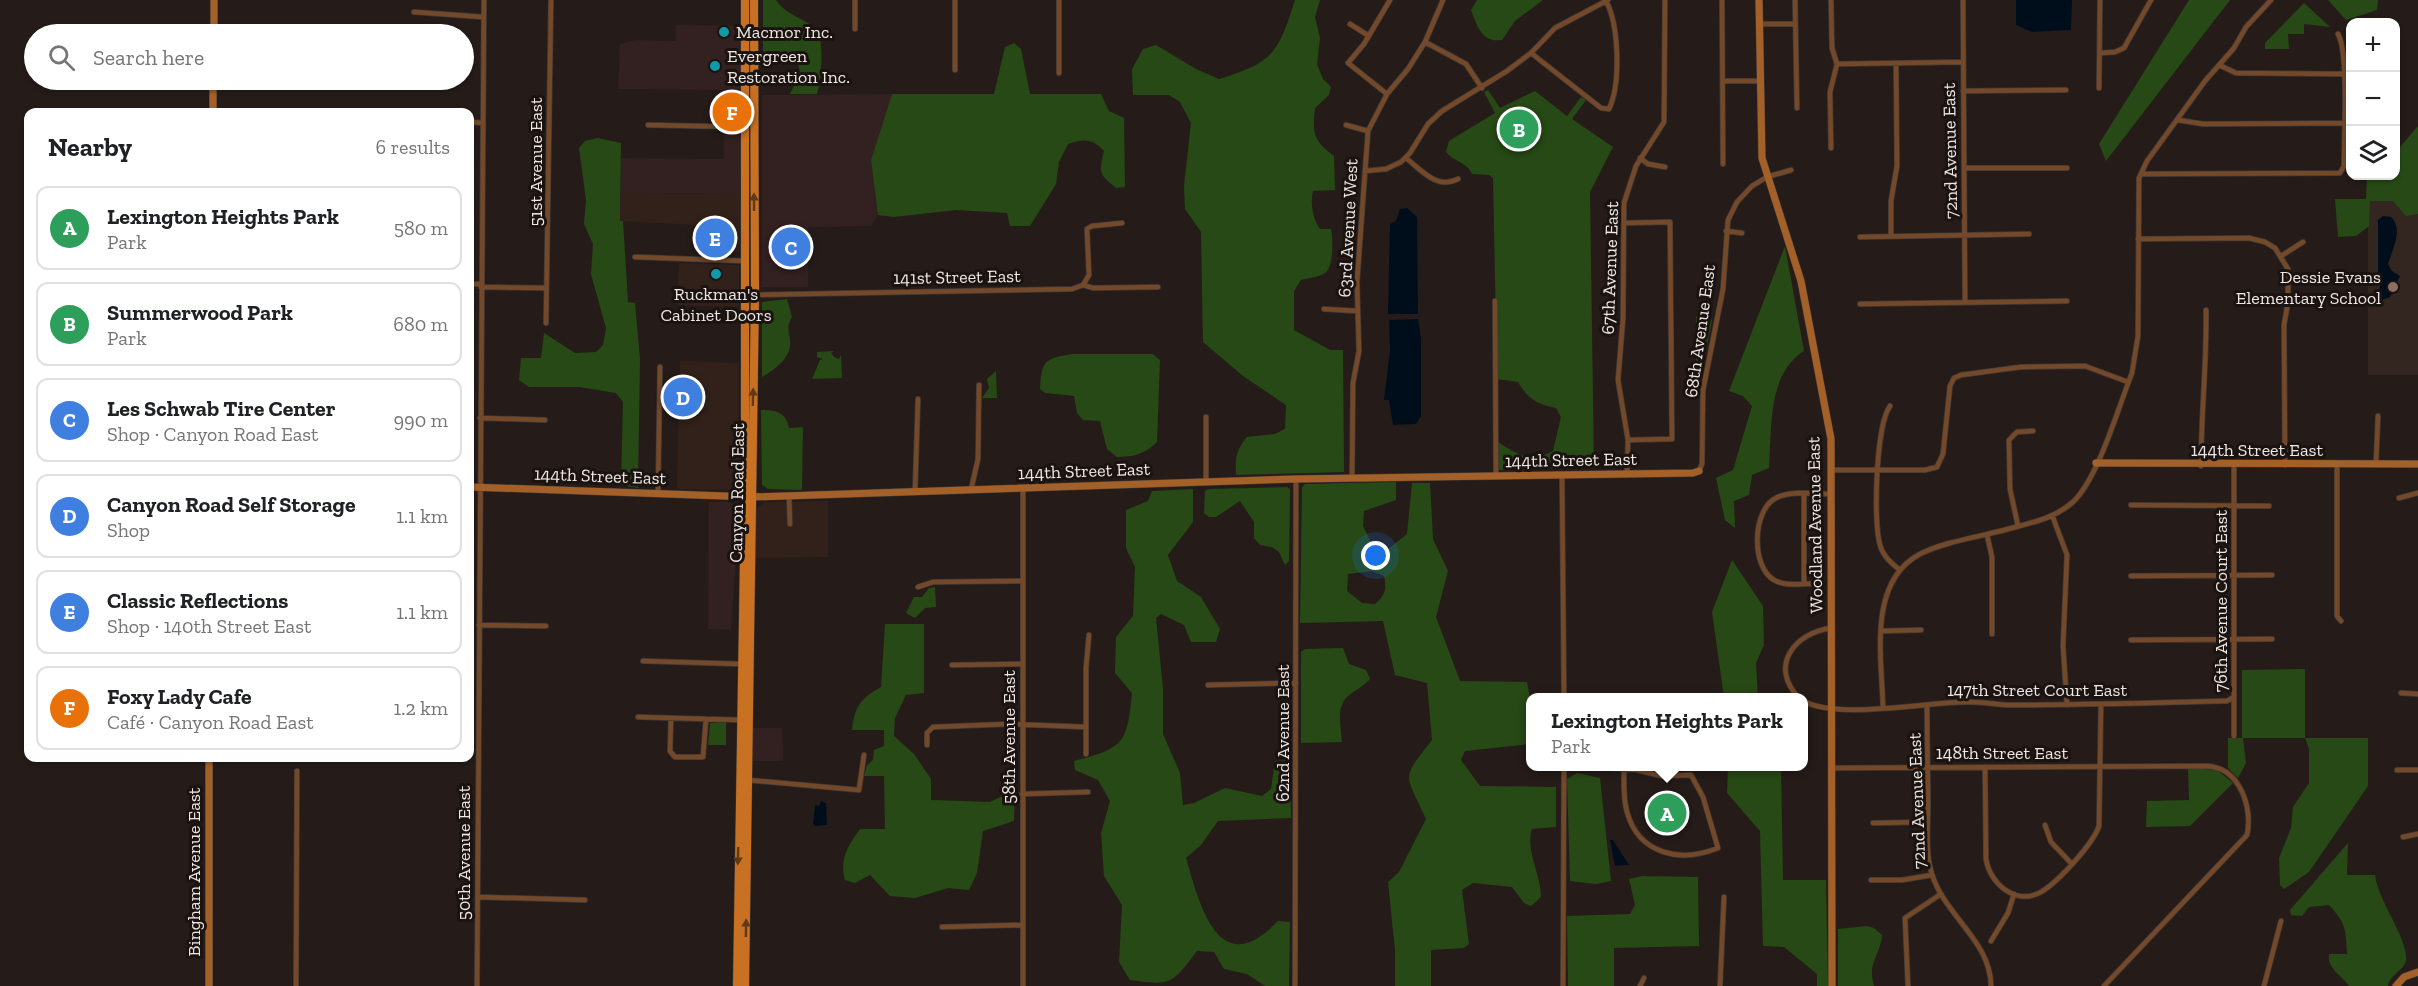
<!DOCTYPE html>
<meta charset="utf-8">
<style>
:root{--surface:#fff;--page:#f6f6f6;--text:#202124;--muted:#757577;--line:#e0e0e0;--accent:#ea580c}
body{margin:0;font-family:"Zilla Slab",serif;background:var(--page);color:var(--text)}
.controls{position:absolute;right:18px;top:18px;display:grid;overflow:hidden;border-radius:12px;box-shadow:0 2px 4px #0004}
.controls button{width:54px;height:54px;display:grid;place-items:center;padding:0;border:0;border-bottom:2px solid var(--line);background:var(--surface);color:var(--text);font:30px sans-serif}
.you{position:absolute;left:1376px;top:556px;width:21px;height:21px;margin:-15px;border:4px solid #fff;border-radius:50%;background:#1a73e8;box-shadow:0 0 0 9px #1a73e833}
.badge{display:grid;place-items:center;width:39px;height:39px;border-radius:50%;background:var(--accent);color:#fff;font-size:20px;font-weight:700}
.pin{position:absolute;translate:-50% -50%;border:3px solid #fff;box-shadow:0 2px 6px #0006}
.popup{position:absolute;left:1526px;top:693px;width:282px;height:78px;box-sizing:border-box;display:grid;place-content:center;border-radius:12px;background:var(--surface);filter:drop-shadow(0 2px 4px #0005);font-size:20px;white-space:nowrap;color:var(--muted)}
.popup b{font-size:22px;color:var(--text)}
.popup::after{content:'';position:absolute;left:50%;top:100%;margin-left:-12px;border:12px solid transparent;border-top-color:var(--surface)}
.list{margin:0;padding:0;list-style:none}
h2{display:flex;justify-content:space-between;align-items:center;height:78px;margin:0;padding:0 24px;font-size:26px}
h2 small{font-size:20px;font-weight:400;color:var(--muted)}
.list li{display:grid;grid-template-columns:39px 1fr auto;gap:18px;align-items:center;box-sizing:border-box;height:84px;margin:0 12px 12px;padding:0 12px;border:2px solid var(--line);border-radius:12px}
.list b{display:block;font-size:22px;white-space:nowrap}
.list p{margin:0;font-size:20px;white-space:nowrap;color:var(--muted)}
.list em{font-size:20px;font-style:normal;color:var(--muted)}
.icon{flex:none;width:33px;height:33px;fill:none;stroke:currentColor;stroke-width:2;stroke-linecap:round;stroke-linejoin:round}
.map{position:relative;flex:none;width:2418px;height:986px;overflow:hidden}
.search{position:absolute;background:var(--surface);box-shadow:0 2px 4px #0004;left:24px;top:24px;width:450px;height:66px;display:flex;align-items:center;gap:15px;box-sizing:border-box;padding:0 21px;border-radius:33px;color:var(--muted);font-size:22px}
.panel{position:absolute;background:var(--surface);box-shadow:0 2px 4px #0004;left:24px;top:108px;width:450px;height:654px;border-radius:12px}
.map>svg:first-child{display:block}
</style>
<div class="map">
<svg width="2418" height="986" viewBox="0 0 2418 986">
<rect width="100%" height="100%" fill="#251c19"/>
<path fill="#332021" d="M676,25L742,26L740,194L621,193V158L724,159V90L618,89L620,44L636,40L676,41Z
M892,94L871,160L878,215L871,226L808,227V287H762V95Z
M709,502H730L739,511L731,630L708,629Z
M753,728H782L783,761H752Z"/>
<path fill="#32211a" d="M621,193L740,194V251L735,253H699V225L620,221Z
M679,263L739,265V307L677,305Z
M680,361L739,363L738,483L731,490L677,489Z
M828,501V557L754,558L756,509L765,502Z"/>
<path fill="#33251f" d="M2368,200H2418V375H2368Z"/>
<path fill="#274915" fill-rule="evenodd" d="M763,0H776C786,16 809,19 818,32C824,42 821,83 817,94H790L800,72L797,60L763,56Z
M1295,0H1320L1315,17L1320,38L1317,64L1323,79L1331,87L1329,95L1315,108C1312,134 1314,141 1334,156L1335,190L1313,191C1310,203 1313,220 1320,229H1331C1333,238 1334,267 1325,273C1320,277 1307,278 1301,280L1294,291V330L1330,350H1343L1344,472L1236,475C1235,459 1236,450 1247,437L1275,434L1285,429L1286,405L1243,376L1203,342L1201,232L1185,209L1184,186L1191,123L1180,102L1169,95H1133L1132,69L1143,49L1156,45L1196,69L1219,79C1274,62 1278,53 1295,0Z
M1477,0H1543L1515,21L1502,40C1482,43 1477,26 1471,10Z
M2189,0H2230L2106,161L2099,144Z
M2328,0H2378L2377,10L2346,20Z
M2304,3L2330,27L2304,24V34H2288L2289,49H2265V43Z
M1014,43L1021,49L1030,94H1101L1109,111L1124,118L1125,187L1116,188C1098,174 1099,172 1104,151C1092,138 1083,139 1068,144L1059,162L1056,184L1030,226H1010L1007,213L956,210L894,217L878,215L871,160L892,94H994L1005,47Z
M1488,90L1500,108L1535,91L1567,116L1581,97L1586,100L1572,119L1613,147L1590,192L1594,467L1498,470V442C1518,455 1530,463 1553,451L1561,417L1556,408C1537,404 1528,399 1518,382L1497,379L1493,178L1489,175L1472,174C1467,162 1454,162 1446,152L1449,141L1495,113L1484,92Z
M2418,126V214L2406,216L2393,201H2370L2369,226L2356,236L2338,237L2335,199H2366L2367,176H2396V147H2400Z
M598,138L621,143L620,221H623L628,302L635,303L640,359L638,488L621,485L623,402L616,393L579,387H529L519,380L521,358H541L544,333L575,353L596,352L603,345L606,328L591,274L593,244L584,224L586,200L579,148L585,141Z
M1785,246L1804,351C1767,374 1772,429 1769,468L1752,475L1749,495L1734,501L1735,528L1725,520L1716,478L1733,470L1752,406L1743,396L1729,391Z
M787,299L792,317C786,327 789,329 790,340C792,358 775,369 762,377V302Z
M1696,316L1712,320L1700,381L1696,380Z
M834,351L831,353L834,357L839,359L841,355L842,378L812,379L820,360L823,359L817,357V352Z
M1072,354H1153L1160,360L1157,442C1145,454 1134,457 1117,457L1107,449L1100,421L1083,420L1077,413L1074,396L1045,393L1040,389C1042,360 1044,359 1072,354Z
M996,371L997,398H982L989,388L987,379Z
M761,410C776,410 786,412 789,428L803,427L802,490L768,489L762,485Z
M1396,482V500L1364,511L1363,526L1375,550H1387L1407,534L1412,483H1430L1433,539L1448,571L1436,617L1460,681L1527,682L1530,698V744L1465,751L1461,760L1480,786L1556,787V827L1532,829C1525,851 1541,874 1541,897L1531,906L1524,903L1512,887L1473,883L1462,890L1469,944L1464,948L1431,950V986H1395V950L1388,882L1399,872L1426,819C1405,772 1400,781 1432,740L1427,683L1395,675L1383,621L1300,623L1302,487L1305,484ZM1372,571L1384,576C1387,589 1385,596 1375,604L1362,603L1347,591L1348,574Z
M1287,487L1290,489L1289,561L1285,565L1279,552L1272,547L1260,545L1254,538V522L1240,501L1216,517H1209L1204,513L1205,491L1209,489Z
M1193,489V522L1168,555L1177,581L1201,597L1220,629L1216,642H1191L1184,625L1161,614L1156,618L1163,689V734L1180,773L1183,805L1194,803L1225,788L1262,796L1271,789L1275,761L1290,760L1291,818L1218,821L1201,845L1186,858C1200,906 1219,983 1278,921L1290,922L1289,986H1265L1247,974L1224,969L1214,952L1197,951C1172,984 1172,986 1130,980L1119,962L1122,905L1104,876L1101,833L1110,801L1098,780L1075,770L1074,761C1124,748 1127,744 1132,693L1115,673L1116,637L1133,616L1135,567L1126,548V510L1148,501L1152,491Z
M1732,560L1763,606L1764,645L1756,663L1758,697H1724L1712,612Z
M935,587L936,607L925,608L915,618L906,613L914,597H922L929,588Z
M885,624H924V693L906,695L895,718L894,736L914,754L931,779V800L990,802L1015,790L1014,821L983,831L977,873L969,890L948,888L915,898L890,896L870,875L855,883L845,880C839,859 848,846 860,829H885L884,776H864L867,765L873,760L874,750L884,746V730H852C855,706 860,699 881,687Z
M1343,648L1349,664L1366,670L1370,679C1363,687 1355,690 1347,697C1336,707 1341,728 1342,742L1301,743V652L1305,649Z
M2305,669V738H2368V786L2309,872L2284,889L2280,885L2279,858L2291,828L2293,807L2309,783V749L2305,738H2243L2246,763L2238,778L2228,768V738H2242V670Z
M726,722V745H708L710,723Z
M1728,767H1781L1783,880H1826L1828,986H1817V974L1784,947L1763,946L1760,831L1727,793Z
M2188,768L2217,770L2233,783L2190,826L2146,827L2147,801L2189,800Z
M1577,773L1600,778L1611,881L1596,884L1570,881L1567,779Z
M1677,804L1685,829H1667L1653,810Z
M2348,843L2347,875H2375C2378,901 2408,938 2406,960C2405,970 2390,974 2388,986H2349C2342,975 2327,969 2329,954H2347C2346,930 2346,923 2329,905L2309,907L2302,916L2291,915L2290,910Z
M1642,876L1698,877L1699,946L1614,948V986H1568L1567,916L1630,914L1635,905L1629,879Z
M1867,926L1874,928L1882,935C1880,957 1867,962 1874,986H1838V929Z"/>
<path fill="#000e1c" d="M2016,0H2072L2071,30L2032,32L2016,25Z
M1407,208L1417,217L1418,314H1388L1390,224L1396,221L1400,209Z
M2383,216L2391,217C2404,229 2392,250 2388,264L2392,271L2400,276L2390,297L2382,300L2379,295L2381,276L2378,274V220Z
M1418,319L1421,338V416L1416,424L1393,425L1389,400H1384L1390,350L1389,320Z
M821,801L826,803L827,825L815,826L813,824L815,805L819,806Z
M1610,840H1613L1629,865L1615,866Z"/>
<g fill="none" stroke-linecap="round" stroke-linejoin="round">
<g stroke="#413836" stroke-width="6">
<path id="street" d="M1059,0V73
M1722,0L1723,164
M1795,0L1797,108
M1963,0L1965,301
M414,12L483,17
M1350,24L1369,36
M1759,24H1795
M855,29V0
M1425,42L1466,64L1482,88
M1531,53L1601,108L1609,109C1621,84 1619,25 1606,1
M2101,53L2115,52L2124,48L2151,0
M1837,64L1962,62
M2219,65L2236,73L2343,74
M955,70V0
M1723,81H1759
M2099,88L2100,0
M1963,91L2066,90
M1387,94L1348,63L1364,44L1390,0
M2178,120L2203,124L2344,123
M470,122L483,123
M648,125L745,127
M1346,125L1368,131
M1831,148L1830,92L1837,64L1832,48L1831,0
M1406,158C1421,170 1437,190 1458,179
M1640,158L1648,164L1665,167
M1964,168H2067
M1365,171L1386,169L1401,162L1410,153L1428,124L1442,111L1507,71L1531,53L1555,28L1608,0
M2141,174L2340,173L2344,166C2344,140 2349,52 2338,34
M1624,223L1670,222L1672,439L1628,440
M1726,231L1742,233
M1891,236V201L1897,166L1896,63
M1860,237L2029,234
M2138,239L2249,238L2265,242L2275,248L2288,269V302L2284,325L2285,465
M2281,256L2303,242
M635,257L745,261
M470,284H481
M1083,285L1089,275L1087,229L1092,226L1122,223
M481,287L546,288
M755,295L1072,289L1083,285L1093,288L1158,287
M1495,301L1496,476
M1860,304L2067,301
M1324,309L1357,311
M546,323L551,0
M1890,406C1876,425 1873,522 1880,545C1883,556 1891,563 1900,570
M1206,417V482
M480,418L545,420
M2337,464V616L2341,621
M2376,464L2378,416
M2201,466C2201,413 2207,363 2206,310
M1831,470H1925L1937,467L1943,454L1950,386L1954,378L1961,375L2021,367L2085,366L2128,382
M1699,471L1702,464L1703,390L1723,289L1728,220L1737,202L1752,186L1767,177L1791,170
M1627,474L1628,440L1618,380L1623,319L1624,203L1636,166L1664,122L1665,0
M1562,475L1564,698
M1352,478L1353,383L1359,351L1357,282L1368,131L1387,94L1408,69L1425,42L1443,0
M971,490L978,459L979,385
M915,492L918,399
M658,493L660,367
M1804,494V583
M789,496L790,524
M2399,498L2418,493
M2131,505L2269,506
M2052,515L2067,555L2063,646L2067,705
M2018,526L2010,489L2009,440L2017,432L2033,431
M1987,535L1992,557V634
M2131,576L2272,575
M1816,584C1802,583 1786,587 1774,580C1751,567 1752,510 1776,498C1791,490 1815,494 1832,494
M918,587L933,582L1023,581
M479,625L546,626
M1882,631L1921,630
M2131,640L2272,639
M643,661L741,664
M952,665L1023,664
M1208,685L1296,683
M2401,693L2418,694
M1799,698C1768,666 1795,632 1832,628
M1804,701C1835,720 1928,702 1966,702C1982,701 1997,705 2012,705C2084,705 2155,703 2227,701L2234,697
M1927,706C1927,739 1928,773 1928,806C1928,829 1925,853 1932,874C1944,915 1991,941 1991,986
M1883,708C1882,658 1867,582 1920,554C1946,541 1980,537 2008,529C2031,523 2056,518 2074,501C2099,476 2118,408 2132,373L2138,336L2139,178L2147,161L2205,81L2234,48L2246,27L2271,0
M638,717L740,720
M671,718L670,751L675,757H703L706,719
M2234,736V465
M927,745V733L933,727L1009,724L1086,727
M1086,754V668L1089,635
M1581,766L1637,770L1662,776L1691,775L1703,797L1718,848C1681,863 1639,855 1627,812C1623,798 1624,783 1624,769
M1985,767L1986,859C1990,884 2016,906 2041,892C2058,882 2093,844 2099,826L2101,704
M1832,768L2206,766C2240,767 2253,808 2247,835L2104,986
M2397,770H2418
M747,780L859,790L864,755
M1022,794L1088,792
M1873,823L1928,822
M2045,825L2051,842L2071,863
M2403,837L2418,834
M1871,880H1902L1932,875
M478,897L585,900
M942,927L1022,925
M1991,941L2008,913L2014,894
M296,986L297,771
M477,986L484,0
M1023,986V488
M1295,986L1296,479
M1563,986L1564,766
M1640,986L1644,978
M1720,986L1724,897
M1908,986L1905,918L1941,894
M2264,986L2281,921"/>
</g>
<g stroke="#413836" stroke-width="8">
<path id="secondary" d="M1759,0L1762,158L1801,281L1831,439L1832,986
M214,34V0
M213,112V80
M2096,463L2418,464
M470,487L752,497L1296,479L1693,473L1699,471
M209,986V758
M2396,986L2404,977L2418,972"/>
</g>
<g stroke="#413836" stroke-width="9">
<path id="primary" d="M737,986L745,497V0
M745,986L755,295L754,0"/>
</g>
<use href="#street" stroke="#734929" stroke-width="4.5"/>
<use href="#secondary" stroke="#a36028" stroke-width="7"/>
<use href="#primary" stroke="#c97123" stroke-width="8"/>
</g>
<defs><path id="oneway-solid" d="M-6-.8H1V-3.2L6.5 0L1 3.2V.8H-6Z" transform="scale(1.5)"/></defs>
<g fill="#613918">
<use href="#oneway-solid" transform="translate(754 202) rotate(-90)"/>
<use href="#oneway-solid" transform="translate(753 397) rotate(-89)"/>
<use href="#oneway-solid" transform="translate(738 856) rotate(91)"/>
<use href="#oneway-solid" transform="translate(746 928) rotate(-89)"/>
</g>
<g fill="#0f9aa8" stroke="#1b1310" stroke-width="2">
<circle cx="724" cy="32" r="6"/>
<circle cx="715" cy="66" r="6"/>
<circle cx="716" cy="274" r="6"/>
</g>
<circle fill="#8d6e63" stroke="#1b1310" stroke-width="2" cx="2393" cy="287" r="6"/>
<g text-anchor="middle" stroke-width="6" stroke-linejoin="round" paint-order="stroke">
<g font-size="18" fill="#ede7e5" stroke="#1b1310" text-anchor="start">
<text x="736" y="38">Macmor Inc.</text>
<text x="727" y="62">Evergreen<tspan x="727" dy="21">Restoration Inc.</tspan></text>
<text x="2381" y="283" text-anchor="end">Dessie Evans<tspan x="2381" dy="21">Elementary School</tspan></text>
<text x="716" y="300" text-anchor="middle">Ruckman's<tspan x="716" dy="21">Cabinet Doors</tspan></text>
</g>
<g font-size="18" fill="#ede7e5" stroke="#1b1310">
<text transform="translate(1950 151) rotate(-91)" y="6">72nd Avenue East</text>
<text transform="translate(536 162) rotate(-90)" y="6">51st Avenue East</text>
<text transform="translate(1348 228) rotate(-87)" y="6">63rd Avenue West</text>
<text transform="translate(1610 268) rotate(-88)" y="6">67th Avenue East</text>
<text transform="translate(957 277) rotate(-1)" y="6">141st Street East</text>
<text transform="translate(1700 331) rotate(-82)" y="6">68th Avenue East</text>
<text x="2257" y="456">144th Street East</text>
<text transform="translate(1571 460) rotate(-1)" y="6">144th Street East</text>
<text transform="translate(1084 471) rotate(-2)" y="6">144th Street East</text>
<text transform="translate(600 476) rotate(2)" y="6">144th Street East</text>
<text transform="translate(737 493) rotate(-89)" y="6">Canyon Road East</text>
<text transform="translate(1815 525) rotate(-91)" y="6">Woodland Avenue East</text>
<text transform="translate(2221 601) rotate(-90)" y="6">76th Avenue Court East</text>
<text x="2037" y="696">147th Street Court East</text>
<text transform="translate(1283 733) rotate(-90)" y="6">62nd Avenue East</text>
<text transform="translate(1009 737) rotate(-90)" y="6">58th Avenue East</text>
<text x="2002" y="759">148th Street East</text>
<text transform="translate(1917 801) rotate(-92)" y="6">72nd Avenue East</text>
<text transform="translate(464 853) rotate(-90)" y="6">50th Avenue East</text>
<text transform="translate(194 872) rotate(-90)" y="6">Bingham Avenue East</text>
</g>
</g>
</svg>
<div class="controls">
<button>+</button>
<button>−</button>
<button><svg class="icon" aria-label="layers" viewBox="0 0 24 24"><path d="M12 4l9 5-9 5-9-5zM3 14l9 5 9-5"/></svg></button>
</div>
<div class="you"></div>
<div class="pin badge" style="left:1667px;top:813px;background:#2e9e5b">A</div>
<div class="popup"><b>Lexington Heights Park</b>Park</div>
<div class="pin badge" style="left:1519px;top:129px;background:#2e9e5b">B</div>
<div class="pin badge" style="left:791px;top:247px;background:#3f7fe0">C</div>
<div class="pin badge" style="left:683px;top:397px;background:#3f7fe0">D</div>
<div class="pin badge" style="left:715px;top:238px;background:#3f7fe0">E</div>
<div class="pin badge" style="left:732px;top:112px;background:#e8710a">F</div>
<div class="search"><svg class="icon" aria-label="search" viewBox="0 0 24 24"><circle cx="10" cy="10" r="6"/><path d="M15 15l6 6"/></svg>Search here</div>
<section class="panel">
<h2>Nearby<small>6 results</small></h2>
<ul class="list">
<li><span class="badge" style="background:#2e9e5b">A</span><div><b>Lexington Heights Park</b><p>Park</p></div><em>580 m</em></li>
<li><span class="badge" style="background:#2e9e5b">B</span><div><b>Summerwood Park</b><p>Park</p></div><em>680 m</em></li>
<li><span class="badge" style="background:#3f7fe0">C</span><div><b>Les Schwab Tire Center</b><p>Shop · Canyon Road East</p></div><em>990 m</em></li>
<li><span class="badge" style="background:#3f7fe0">D</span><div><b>Canyon Road Self Storage</b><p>Shop</p></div><em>1.1 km</em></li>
<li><span class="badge" style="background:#3f7fe0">E</span><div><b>Classic Reflections</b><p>Shop · 140th Street East</p></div><em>1.1 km</em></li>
<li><span class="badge" style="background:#e8710a">F</span><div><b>Foxy Lady Cafe</b><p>Café · Canyon Road East</p></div><em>1.2 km</em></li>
</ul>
</section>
</div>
